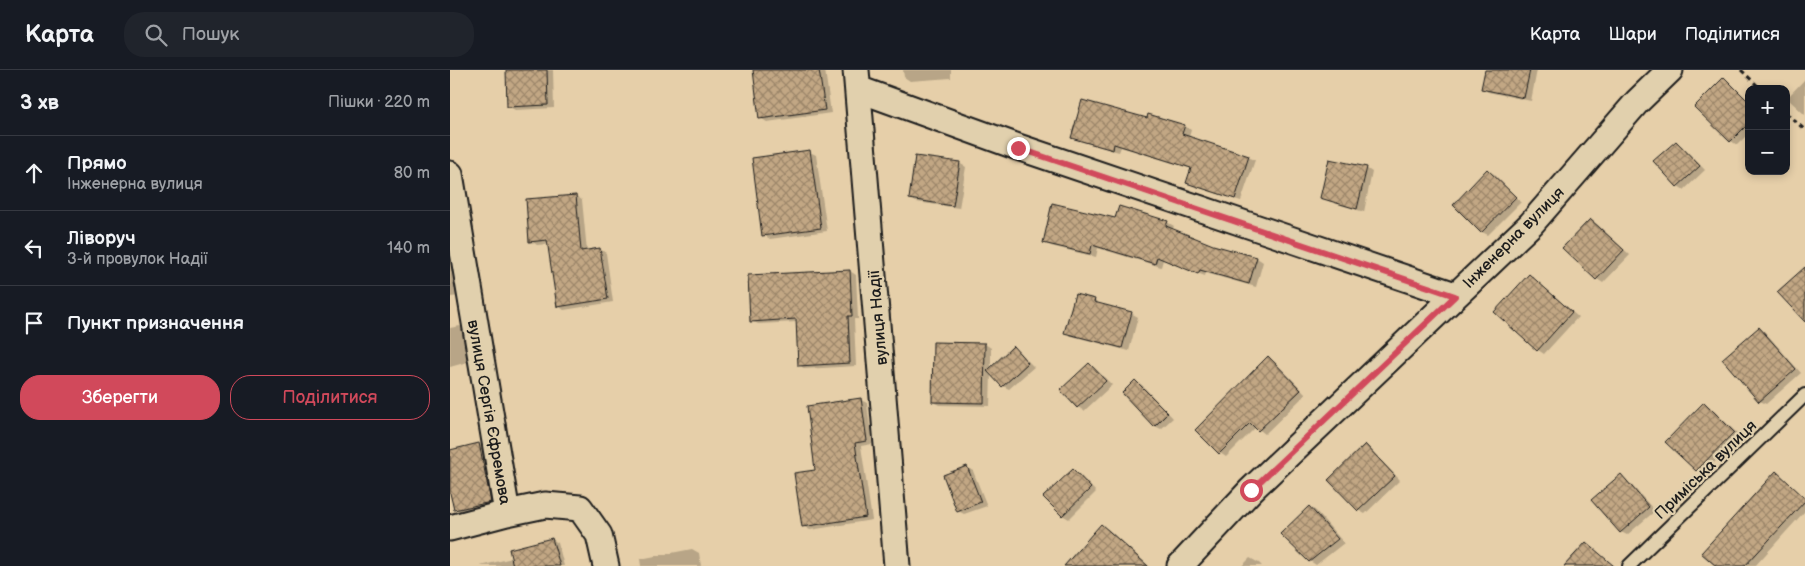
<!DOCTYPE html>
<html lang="uk">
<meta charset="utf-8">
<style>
:root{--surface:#171b24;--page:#20242c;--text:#f1f3f6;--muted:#9ea1a6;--line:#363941;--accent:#d1495b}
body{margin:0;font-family:"Balsamiq Sans",sans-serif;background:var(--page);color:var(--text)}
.controls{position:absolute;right:15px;top:15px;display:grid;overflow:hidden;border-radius:10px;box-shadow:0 2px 8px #0003}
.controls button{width:45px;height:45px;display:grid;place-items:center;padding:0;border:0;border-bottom:1px solid var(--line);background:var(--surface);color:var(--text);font:25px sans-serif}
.stop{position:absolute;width:15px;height:15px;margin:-11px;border:4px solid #d1495b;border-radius:50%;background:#fff}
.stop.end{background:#d1495b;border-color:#fff;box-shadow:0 1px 5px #0008}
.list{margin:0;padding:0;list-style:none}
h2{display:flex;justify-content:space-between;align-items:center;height:65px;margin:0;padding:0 20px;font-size:21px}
h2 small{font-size:16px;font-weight:400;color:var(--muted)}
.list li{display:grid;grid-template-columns:32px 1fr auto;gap:15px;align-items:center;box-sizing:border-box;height:75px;padding:0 20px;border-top:1px solid var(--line)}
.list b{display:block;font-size:19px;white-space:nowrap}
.list p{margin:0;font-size:16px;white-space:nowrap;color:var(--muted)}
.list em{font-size:16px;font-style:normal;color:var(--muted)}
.actions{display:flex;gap:10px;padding:15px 20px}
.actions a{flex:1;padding:11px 0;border:1px solid var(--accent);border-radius:20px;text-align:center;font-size:18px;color:var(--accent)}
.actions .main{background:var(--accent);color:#fff}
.icon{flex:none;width:28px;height:28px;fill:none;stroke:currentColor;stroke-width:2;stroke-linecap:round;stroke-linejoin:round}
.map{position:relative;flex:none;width:1355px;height:496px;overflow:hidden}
header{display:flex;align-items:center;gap:30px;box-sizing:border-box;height:70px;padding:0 25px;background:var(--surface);border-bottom:1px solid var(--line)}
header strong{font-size:24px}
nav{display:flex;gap:28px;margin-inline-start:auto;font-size:18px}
.search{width:350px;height:45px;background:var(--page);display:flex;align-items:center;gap:12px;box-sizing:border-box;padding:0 18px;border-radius:20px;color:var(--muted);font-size:19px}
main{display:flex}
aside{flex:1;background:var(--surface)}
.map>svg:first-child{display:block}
</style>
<header>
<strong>Карта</strong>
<div class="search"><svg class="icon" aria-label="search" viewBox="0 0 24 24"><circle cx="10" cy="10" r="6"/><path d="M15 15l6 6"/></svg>Пошук</div>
<nav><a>Карта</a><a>Шари</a><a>Поділитися</a></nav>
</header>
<main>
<aside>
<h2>3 хв<small>Пішки · 220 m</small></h2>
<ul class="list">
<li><svg class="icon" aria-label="ahead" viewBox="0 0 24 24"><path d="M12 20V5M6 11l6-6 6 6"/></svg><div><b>Прямо</b><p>Інженерна вулиця</p></div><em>80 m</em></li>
<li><svg class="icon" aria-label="left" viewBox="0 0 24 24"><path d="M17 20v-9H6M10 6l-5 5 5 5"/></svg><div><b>Ліворуч</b><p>3-й провулок Надії</p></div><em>140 m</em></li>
<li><svg class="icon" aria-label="arrive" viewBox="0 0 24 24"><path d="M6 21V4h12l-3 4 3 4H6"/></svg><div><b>Пункт призначення</b></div></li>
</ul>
<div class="actions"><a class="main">Зберегти</a><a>Поділитися</a></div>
</aside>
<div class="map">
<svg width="1355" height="496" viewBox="0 0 1355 496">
<defs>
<pattern id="building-cross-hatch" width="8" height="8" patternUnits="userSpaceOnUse" patternTransform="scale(1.25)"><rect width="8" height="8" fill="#c2a784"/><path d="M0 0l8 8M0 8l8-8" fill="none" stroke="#9d876b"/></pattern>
</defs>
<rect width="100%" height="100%" fill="#e6cfa9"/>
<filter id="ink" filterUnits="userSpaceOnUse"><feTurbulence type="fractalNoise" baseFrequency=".02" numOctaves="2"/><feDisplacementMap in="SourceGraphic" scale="10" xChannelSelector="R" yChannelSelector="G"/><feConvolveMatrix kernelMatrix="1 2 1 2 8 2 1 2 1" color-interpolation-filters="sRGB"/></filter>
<g filter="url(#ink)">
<path fill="#0003" d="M57,0H103L104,38L65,40L58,36Z
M304,0H375L381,43L317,52L310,48Z
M453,0H501V8L460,11L454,7Z
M1036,0H1087L1081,31L1038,22L1032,18Z
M1274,9L1280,13L1299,31V63L1287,75L1281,71Z
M1355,9V45L1337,28Z
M699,46L735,56L741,60L739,67L798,87L805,90L791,131L743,116L737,112L742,99L671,77L669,82L629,71L623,68L698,49Z
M1226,72L1232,76L1255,100L1234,120L1228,116L1205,91Z
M360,82L366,85L377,161L320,169L314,165Z
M509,93L516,97L509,138L466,132L460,128Z
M916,98L922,102L914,142L878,131L872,127Z
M1038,101L1044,104L1071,132L1038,165L1032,162Z
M126,126L132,130L137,181L150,179L156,183L163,232L114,240L108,236L99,174L87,175L81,171L77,130Z
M666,150L717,152L724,156L722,160L762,176L807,188L813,192L806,217L756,203L755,206L713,190L711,197L648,178L646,187L601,176L594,173Z
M1141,150L1147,154L1180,185L1153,213L1147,209L1114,178Z
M0,183V186L5,189L11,226L0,227Z
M400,201L406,205L408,249H404L406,296L355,299L349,295L347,252L308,254L302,251Z
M1079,205L1085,209L1128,247L1094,284L1088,280L1046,242Z
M645,230L650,235L681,243L688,247L679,281L622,266L616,263Z
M10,256L16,260L21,291L0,297V258Z
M1309,258L1315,262L1351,303L1316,334L1310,331Z
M484,274H535L541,278V299L563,278L569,282L584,297L559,319L553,316L541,303L540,336L489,335L483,332Z
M819,288L825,292L856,324L815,364L806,357L776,387L770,383Z
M639,294L645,298L662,315L634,341L628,337L612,320Z
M685,311L692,315L723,348L711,359L705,356Z
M411,330L417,333L422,374L411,376L422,450L360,460L353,456L366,401Z
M1254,334L1260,337L1290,366L1253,404L1247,400Z
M29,374L35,378L46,436L12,443L5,439L0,418V382Z
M915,376L921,380L950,410L915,444L908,440Z
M517,397L523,401L537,436L514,444L508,441Z
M623,400L629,404L646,422L619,449L612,445Z
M1326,403L1355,427V441L1305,496H1268Z
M1171,406L1177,410L1205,441L1177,465L1171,462Z
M860,437L866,441L894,473L866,495L860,491Z
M652,456L658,459L699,496H615Z
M102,469L108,473L114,496H30L62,488Z
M242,479L249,483L251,496H191L190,489Z
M800,488L809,493L812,496H792Z"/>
<path fill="url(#building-cross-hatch)" stroke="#1c1c1c" d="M56,0H97L98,35L57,37Z
M303,0H369L375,40L309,49Z
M1035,0H1080L1074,28L1031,19Z
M1274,7L1299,32V53L1280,72L1244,37Z
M632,30L697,48L698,44L735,55L732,64L799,86L785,129L736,113L741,98L664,74L663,80L621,68Z
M1226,71L1250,96L1227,117L1203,91Z
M360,80L371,158L312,166L302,88Z
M465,86L510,92L503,136L459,129Z
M879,89L917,97L907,139L870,128Z
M1037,99L1066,127L1031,163L1003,135Z
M126,125L131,181L150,178L158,229L107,237L97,170L79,172L76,129Z
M602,133L665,148L669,136L718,151L716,156L763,175L807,187L799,214L750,200L748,204L707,187L705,194L642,175L640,184L593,173Z
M1140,149L1174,180L1146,210L1112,178Z
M1355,197V252L1327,222Z
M400,200L402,246H398L400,293L348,296L346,249L300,252L298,205Z
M1079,204L1122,242L1087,281L1044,242Z
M625,224L645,229L644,232L682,242L672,278L614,263Z
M1309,257L1346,299L1309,332L1272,289Z
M483,272L535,273L534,333L482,332Z
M563,276L578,293L552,317L537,301Z
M818,286L851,320L808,361L800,353L769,384L745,360Z
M639,293L656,311L627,338L610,320Z
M685,310L718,343L704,357L672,323Z
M411,328L417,371L405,373L416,447L352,457L344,403L365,400L357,336Z
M1254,332L1284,362L1246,401L1215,372Z
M29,373L41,432L4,440L0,423V380Z
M915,374L945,406L908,441L878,410Z
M517,396L531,432L507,442L493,405Z
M623,399L641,418L612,446L593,427Z
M1326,401L1355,428V431L1295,496H1266L1251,483Z
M1171,404L1199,437L1170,463L1141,430Z
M859,436L888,469L859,492L830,464Z
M651,454L698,496H614Z
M102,468L110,496H63L59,479Z
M1136,472L1164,496H1114Z"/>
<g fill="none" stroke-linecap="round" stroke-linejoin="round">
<g stroke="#1c1c1c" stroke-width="16">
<path id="service" d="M1179,496L1355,325"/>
</g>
<g stroke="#1c1c1c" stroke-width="29">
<path id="minor" d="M406,0L447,496
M408,19L568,77L1005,225
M0,104L57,443L95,435L130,438L149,465L156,496
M0,458L57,443
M730,496L801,420L1081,154L1187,32L1220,0"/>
</g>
<path stroke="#1c1c1c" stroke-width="3" stroke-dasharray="5 4" stroke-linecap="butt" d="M1291,0L1311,19
M1336,43L1355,60"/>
<use href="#service" stroke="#e1d0ad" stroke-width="12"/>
<use href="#minor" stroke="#e1d0ad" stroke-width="25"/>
</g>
</g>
<g fill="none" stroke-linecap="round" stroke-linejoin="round" filter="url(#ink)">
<path stroke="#d1495b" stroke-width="6" d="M568,78L1005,226L801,420"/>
</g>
<g text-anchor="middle" stroke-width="4.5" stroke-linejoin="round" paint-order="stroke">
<g font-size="16" fill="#1c1c1c" stroke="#e1d0ad">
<text transform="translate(1063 167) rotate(-45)" y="6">Інженерна вулиця</text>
<text transform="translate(427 248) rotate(-95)" y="6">вулиця Надії</text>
<text transform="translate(40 342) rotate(80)" y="6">вулиця Сергія Єфремова</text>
<text transform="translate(1255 399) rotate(-44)" y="6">Приміська вулиця</text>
</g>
</g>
</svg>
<div class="controls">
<button>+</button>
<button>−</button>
</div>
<div class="stop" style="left:801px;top:420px"></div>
<div class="stop end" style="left:568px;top:78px"></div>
</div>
</main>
